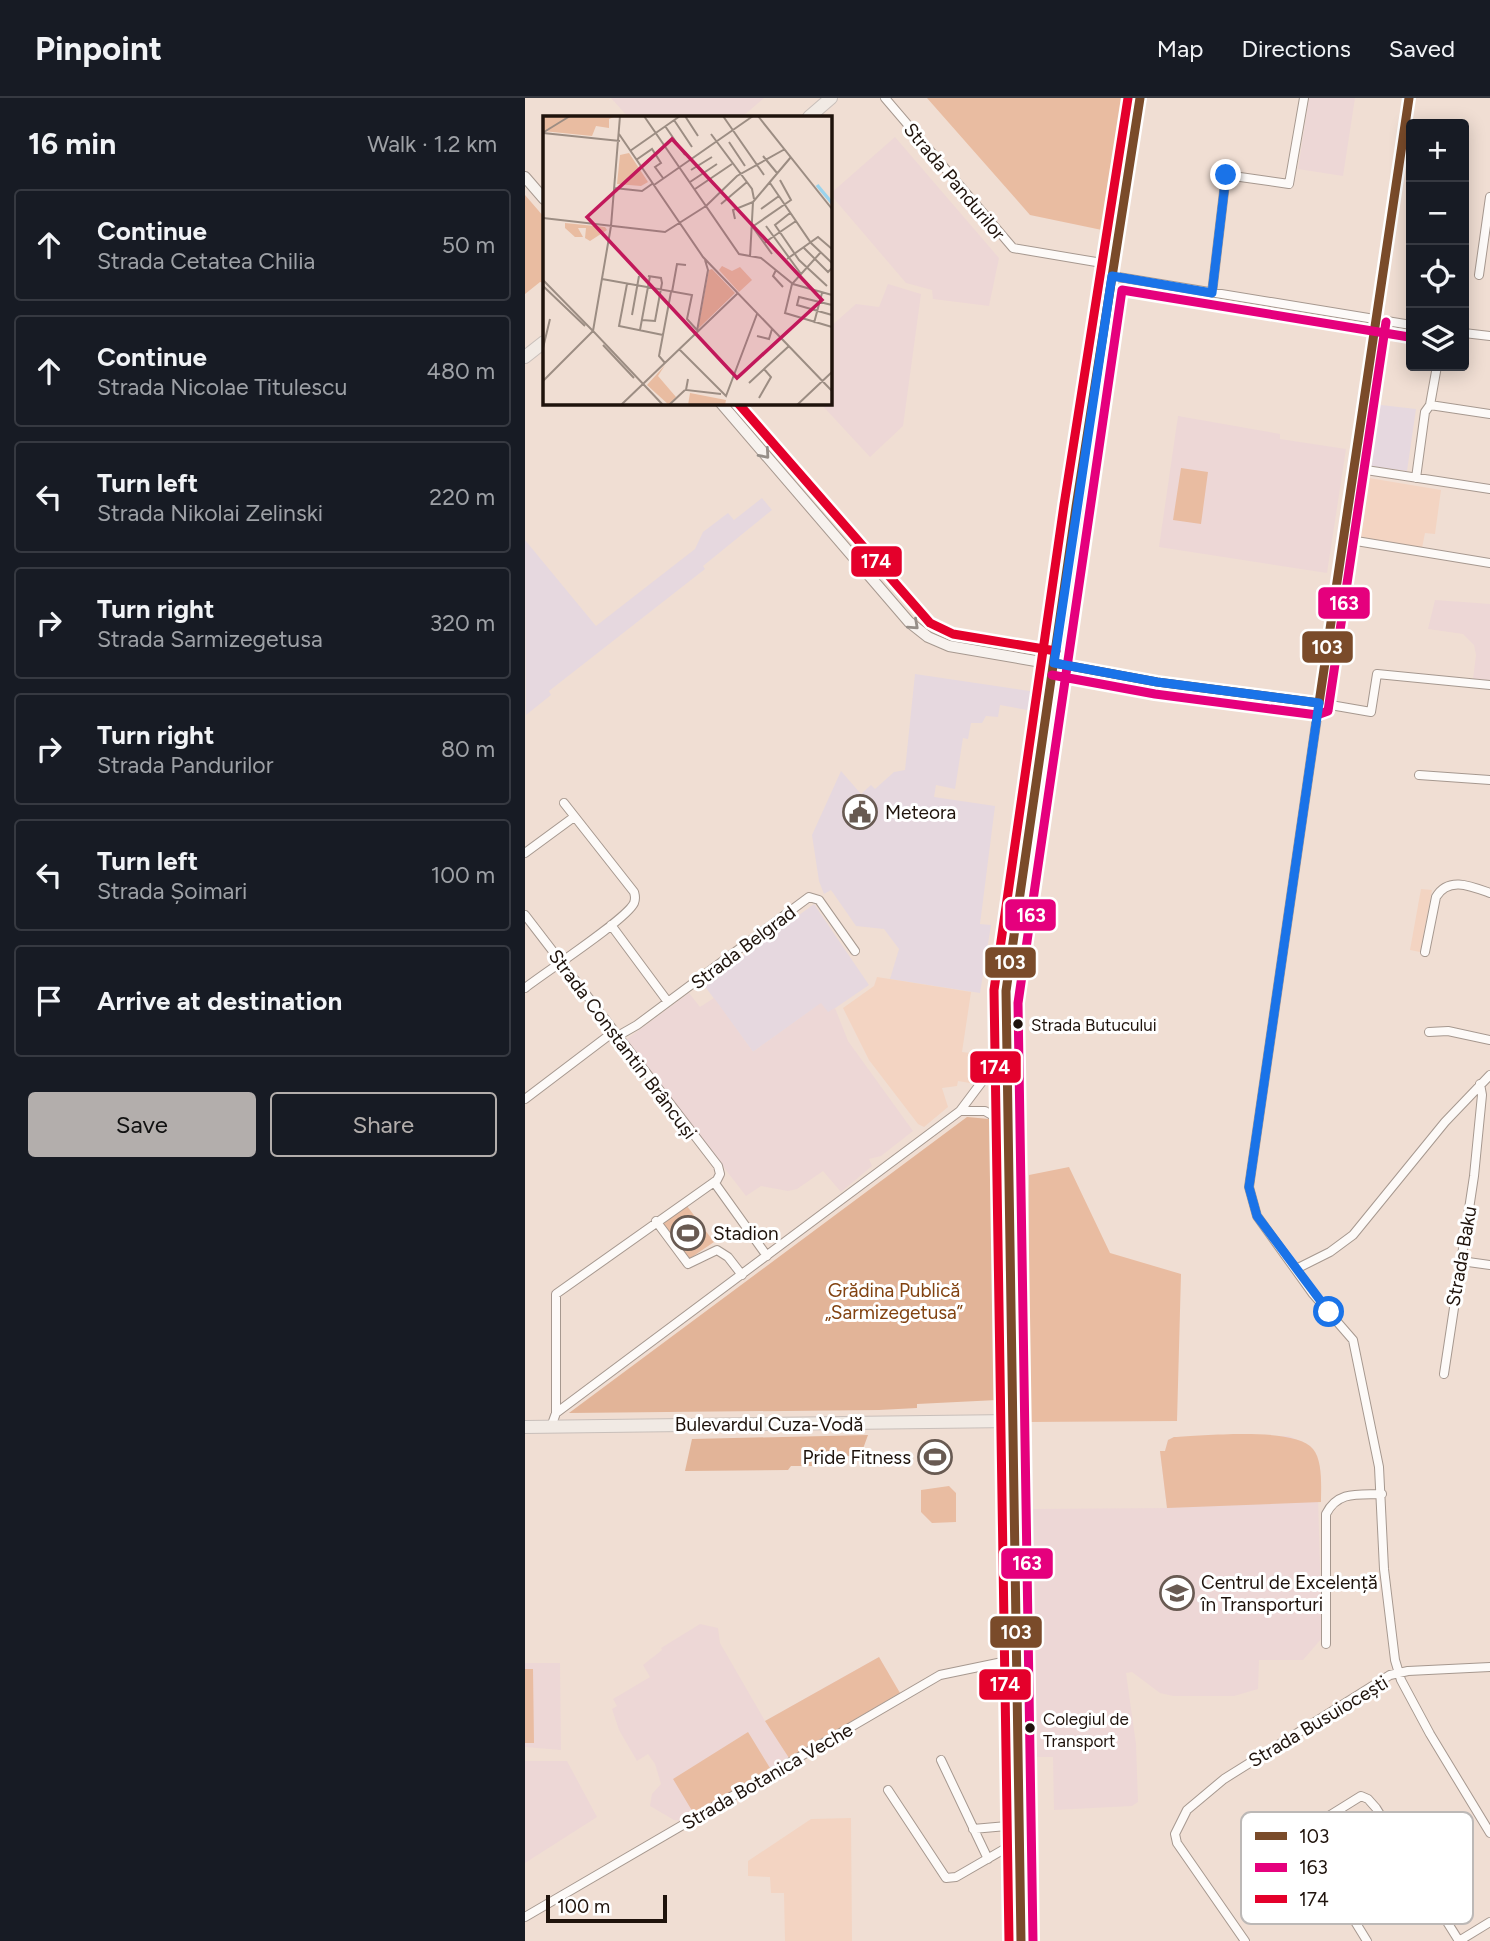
<!DOCTYPE html>
<meta charset="utf-8">
<style>
:root{--surface:#171b24;--page:#242831;--text:#f1f3f6;--muted:#9ea1a6;--line:#363941;--accent:#b3aeac}
body{margin:0;font-family:Figtree,sans-serif;background:var(--page);color:var(--text)}
.controls{position:absolute;right:21px;top:21px;display:grid;overflow:hidden;border-radius:7px;box-shadow:0 4px 18px #0003}
.controls button{width:63px;height:63px;display:grid;place-items:center;padding:0;border:0;border-bottom:2px solid var(--line);background:var(--surface);color:var(--text);font:35px sans-serif}
.scale{position:absolute;left:21px;bottom:18px;width:121px;box-sizing:border-box;padding-left:7px;border:4px solid #1f130c;border-top:0;font-size:19px;line-height:24px;white-space:nowrap;color:#1f130c;-webkit-text-stroke:5px #fff;paint-order:stroke}
.stop{position:absolute;width:21px;height:21px;margin:-16px;border:5px solid #1a73e8;border-radius:50%;background:#fff}
.stop.end{background:#1a73e8;border-color:#fff;box-shadow:0 2px 7px #0008}
.list{margin:0;padding:0;list-style:none}
h2{display:flex;justify-content:space-between;align-items:center;height:91px;margin:0;padding:0 28px;font-size:30px}
h2 small{font-size:23px;font-weight:400;color:var(--muted)}
.list li{display:grid;grid-template-columns:46px 1fr auto;gap:21px;align-items:center;box-sizing:border-box;height:112px;margin:0 14px 14px;padding:0 14px;border:2px solid var(--line);border-radius:7px}
.list b{display:block;font-size:26px;white-space:nowrap}
.list p{margin:0;font-size:23px;white-space:nowrap;color:var(--muted)}
.list em{font-size:23px;font-style:normal;color:var(--muted)}
.actions{display:flex;gap:14px;padding:21px 28px}
.actions a{flex:1;padding:16px 0;border:2px solid var(--accent);border-radius:7px;text-align:center;font-size:24px;color:var(--accent)}
.actions .main{background:var(--accent);color:#111}
.icon{flex:none;width:38px;height:38px;fill:none;stroke:currentColor;stroke-width:2;stroke-linecap:round;stroke-linejoin:round}
.map{position:relative;flex:none;width:965px;height:1843px;overflow:hidden}
header{display:flex;align-items:center;gap:42px;box-sizing:border-box;height:98px;padding:0 35px;background:var(--surface);border-bottom:2px solid var(--line)}
header strong{font-size:33px}
nav{display:flex;gap:38px;margin-inline-start:auto;font-size:24px}
main{display:flex}
aside{flex:1;background:var(--surface)}
.map>svg:first-child{display:block}
</style>
<header>
<strong>Pinpoint</strong>
<nav><a>Map</a><a>Directions</a><a>Saved</a></nav>
</header>
<main>
<aside>
<h2>16 min<small>Walk · 1.2 km</small></h2>
<ul class="list">
<li><svg class="icon" aria-label="ahead" viewBox="0 0 24 24"><path d="M12 20V5M6 11l6-6 6 6"/></svg><div><b>Continue</b><p>Strada Cetatea Chilia</p></div><em>50 m</em></li>
<li><svg class="icon" aria-label="ahead" viewBox="0 0 24 24"><path d="M12 20V5M6 11l6-6 6 6"/></svg><div><b>Continue</b><p>Strada Nicolae Titulescu</p></div><em>480 m</em></li>
<li><svg class="icon" aria-label="left" viewBox="0 0 24 24"><path d="M17 20v-9H6M10 6l-5 5 5 5"/></svg><div><b>Turn left</b><p>Strada Nikolai Zelinski</p></div><em>220 m</em></li>
<li><svg class="icon" aria-label="right" viewBox="0 0 24 24"><path d="M7 20v-9h11M14 6l5 5-5 5"/></svg><div><b>Turn right</b><p>Strada Sarmizegetusa</p></div><em>320 m</em></li>
<li><svg class="icon" aria-label="right" viewBox="0 0 24 24"><path d="M7 20v-9h11M14 6l5 5-5 5"/></svg><div><b>Turn right</b><p>Strada Pandurilor</p></div><em>80 m</em></li>
<li><svg class="icon" aria-label="left" viewBox="0 0 24 24"><path d="M17 20v-9H6M10 6l-5 5 5 5"/></svg><div><b>Turn left</b><p>Strada Șoimari</p></div><em>100 m</em></li>
<li><svg class="icon" aria-label="arrive" viewBox="0 0 24 24"><path d="M6 21V4h12l-3 4 3 4H6"/></svg><div><b>Arrive at destination</b></div></li>
</ul>
<div class="actions"><a class="main">Save</a><a>Share</a></div>
</aside>
<div class="map">
<svg width="965" height="1843" viewBox="0 0 965 1843">
<rect width="100%" height="100%" fill="#f0ded3"/>
<path fill="#e6d8df" d="M847,306L891,311L882,373L839,367Z
M237,400L247,412L178,468L180,471L24,593L26,597L1,617L0,442L71,528L170,451L178,434L203,415L209,422Z
M390,576L511,594L508,613L475,607L473,619L461,618L457,625H446L443,641L438,640L430,691L411,687L409,699L470,708L455,826L466,827L455,895L365,881L374,851L359,831L331,828L306,792L299,796L294,783L287,737L316,673L336,696L346,687L350,691L369,674L380,672Z
M289,806L344,887L303,915L295,906L228,954L179,887Z"/>
<path fill="#f3d4c2" d="M838,379L916,392L910,436L900,435L897,450L828,438Z
M896,791L907,792L895,854L885,852Z
M352,879L446,894L437,954L453,956L445,985L433,983L432,988L417,990L423,1009L399,1029L393,1026L344,962L318,910L349,888Z
M326,1720L327,1843H260L259,1795H246L245,1779L223,1778V1763L286,1721Z"/>
<path fill="#edd7d6" d="M86,0H239L217,19H103Z
M784,0H830L818,78L773,71Z
M370,39L474,160L464,208L408,201L407,192L381,185L305,96Z
M363,186L396,196L378,328L345,359L295,305L304,304L305,229L331,206L354,209Z
M653,318L755,336V341L821,351L802,475L634,449Z
M910,502L965,506V582L948,581L951,557L949,547L938,536L903,531Z
M164,895L175,909L189,900L228,954L296,905L303,914L310,910L323,943L388,1033L356,1058L344,1061L347,1068L316,1094L298,1073L272,1091L263,1093L236,1088L221,1098L103,946L102,941Z
M764,1338L786,1349L792,1362L797,1540L778,1562H734L733,1591L709,1598H648L635,1595L607,1574L601,1575L611,1646L613,1704L607,1708L529,1712L528,1659H510L507,1411L642,1410L635,1353H640L643,1342L649,1339Z
M175,1526L193,1530L195,1545L240,1623L354,1559L375,1595L156,1723L149,1722L125,1708L127,1696L136,1686L130,1666L123,1656L112,1663L94,1632L87,1611L92,1608L88,1601L125,1579L118,1567L137,1552L136,1550Z
M0,1565H35L36,1652L0,1649Z
M0,1663H42L72,1719L0,1765Z"/>
<path fill="#e9bca1" d="M402,0H599L577,132L505,117Z
M0,97L19,119V185L15,184L0,196Z
M656,370L683,374L676,426L648,422Z
M544,1069L585,1155L656,1176L652,1323L502,1324L504,1077Z
M162,1108L189,1144L164,1161L137,1125Z
M649,1339C678,1338 770,1328 788,1351C798,1363 796,1389 796,1404L642,1410L635,1353H640L643,1342Z
M424,1388L431,1395V1424L407,1425L396,1414V1392Z
M354,1559L375,1595L264,1660L240,1623Z
M0,1571H8L9,1645H0Z
M223,1634L245,1670L169,1716L148,1681Z"/>
<path fill="#e2b498" d="M442,1019L464,1021L473,1036L476,1294L472,1302L392,1306V1310L354,1312L44,1315Z
M343,1337L335,1359L297,1356V1368H266L263,1372L160,1373L167,1341Z"/>
<g fill="none" stroke-linecap="round" stroke-linejoin="round">
<g stroke="#a6988f" stroke-width="10">
<path id="street" d="M360,0L488,150L589,167
M954,177L965,99
M587,178L886,227
M687,195L701,77L764,86L779,0
M939,235L965,238
M905,307L965,316
M828,370L965,391
M891,380L900,314L905,307L912,268
M819,441L965,465
M965,587L852,576L846,614L794,605L724,1089L732,1118L788,1196L828,1242L854,1369L859,1471L870,1562L876,1582L905,1636L965,1735
M894,677L965,682
M0,755L49,719
M0,817L193,1068L195,1076L192,1082L31,1196V1315
M86,827L143,904
M900,854L911,799C923,778 946,788 965,795
M0,890C19,875 102,821 109,805C111,800 110,798 109,794L39,705
M904,934L923,933L965,942
M91,939L112,927L284,799L294,802L330,853
M0,1001L87,935
M435,1013H460L482,1026
M189,1084L242,1158
M131,1123L163,1166L192,1152L203,1159L217,1177
M936,1163L965,1167
M771,1171L805,1154L828,1137L920,1024L965,977
M919,1276L949,1078L957,997L955,986
M26,1329L31,1315L435,1013L459,981L479,924
M801,1546V1416C813,1392 835,1397 857,1396
M416,1662L463,1761
M363,1692L421,1780L431,1779L495,1742
M448,1731L494,1727
M0,1819L415,1577L492,1561
M720,1843L652,1745L650,1736L662,1712L699,1681L865,1577L883,1573L965,1569
M842,1843L778,1739L783,1731L836,1698L843,1701L851,1710L934,1843
M934,1843L965,1824"/>
</g>
<g stroke="#a6988f" stroke-width="12">
<path id="secondary" d="M0,79L19,101
M195,304L384,524L403,539L424,548L632,584L794,605L884,0
M496,1843L481,893L551,409L615,0"/>
</g>
<g stroke="#c8bfba" stroke-width="14">
<path id="primary" d="M284,19L306,0
M0,259L19,244
M0,1329L487,1323"/>
</g>
<use href="#street" stroke="#fdfaf8" stroke-width="8"/>
<use href="#secondary" stroke="#f7f2ee" stroke-width="10"/>
<use href="#primary" stroke="#f1eae4" stroke-width="12"/>
<g stroke="#fff" stroke-width="14">
<path id="bus-1" d="M529,565L632,584L794,605L884,0
M496,1843L481,893L551,409L615,0"/>
</g>
<g stroke="#fff" stroke-width="14">
<path id="bus-2" d="M527,577L630,596L792,617L803,613L861,224
M508,1843L493,905L597,192L884,239"/>
</g>
<g stroke="#fff" stroke-width="14">
<path id="bus-3" d="M212,304L405,525L428,536L531,553
M484,1843L469,892L539,407L603,0"/>
</g>
<use href="#bus-1" stroke="#7a4b2a" stroke-width="9"/>
<use href="#bus-2" stroke="#e5007d" stroke-width="9"/>
<use href="#bus-3" stroke="#e4002b" stroke-width="9"/>
</g>
<defs><path id="oneway-chevron" d="M-2-3.5L2.5 0L-2 3.5" fill="none" stroke-width="1.6" stroke-linecap="round" stroke-linejoin="round" transform="scale(1.75)"/></defs>
<g stroke="#968e88">
<use href="#oneway-chevron" transform="translate(240 356) rotate(49)"/>
<use href="#oneway-chevron" transform="translate(389 527) rotate(42)"/>
</g>
<g fill="none" stroke-linecap="round" stroke-linejoin="round">
<path stroke="#1a73e8" stroke-width="9" d="M701,77L687,195L587,178L529,565L632,584L794,605L724,1089L732,1118L804,1214"/>
</g>
<defs>
<g id="civic-ring" transform="scale(1.75)"><circle r="9.5" fill="#fff" stroke="#685a52" stroke-width="1.5"/><path d="M-.6-6.5H3V-4.5H.6V-3L4-1V1h2V6H-6V1h2V-1L-.6-3ZM-1.2 2.5V6h2.4V2.5Z" fill="#685a52"/></g>
<g id="stadium-ring" transform="scale(1.75)"><circle r="9.5" fill="#fff" stroke="#685a52" stroke-width="1.5"/><path d="M0-5a6.5 5 0 1 0 0 10a6.5 5 0 1 0 0-10ZM-3.5-1.8h7v3.6h-7Z" fill="#685a52"/></g>
<g id="university-ring" transform="scale(1.75)"><circle r="9.5" fill="#fff" stroke="#685a52" stroke-width="1.5"/><path d="M0-5L7-2L0 1L-7-2ZM-4 1L0 2.5L4 1V4Q0 6-4 4Z" fill="#685a52"/></g>
</defs>
<g fill-rule="evenodd">
<use href="#civic-ring" x="335" y="714"/>
<use href="#stadium-ring" x="163" y="1135"/>
<use href="#stadium-ring" x="410" y="1359"/>
<use href="#university-ring" x="652" y="1495"/>
</g>
<g fill="#1f130c" stroke="#fff" stroke-width="2.5">
<circle cx="493" cy="926" r="6"/>
<circle cx="505" cy="1630" r="6"/>
</g>
<g text-anchor="middle" stroke-width="6" stroke-linejoin="round" paint-order="stroke">
<g font-size="17" fill="#1f130c" stroke="#fff" text-anchor="start">
<text x="506" y="933">Strada Butucului</text>
<text x="518" y="1627">Colegiul de<tspan x="518" dy="22">Transport</tspan></text>
</g>
<g font-size="19" fill="#1f130c" stroke="#fff">
<text transform="translate(430 83) rotate(50)" y="7">Strada Pandurilor</text>
<text transform="translate(218 849) rotate(-37)" y="7">Strada Belgrad</text>
<text transform="translate(98 946) rotate(53)" y="7">Strada Constantin Brâncuși</text>
<text transform="translate(936 1158) rotate(-80)" y="7">Strada Baku</text>
<text x="244" y="1333">Bulevardul Cuza-Vodă</text>
<text transform="translate(793 1623) rotate(-31)" y="7">Strada Busuiocești</text>
<text transform="translate(242 1678) rotate(-30)" y="7">Strada Botanica Veche</text>
</g>
<g font-size="19" fill="#1f130c" stroke="#fff" text-anchor="start">
<text x="360" y="721">Meteora</text>
<text x="188" y="1142">Stadion</text>
<text x="386" y="1366" text-anchor="end">Pride Fitness</text>
<text x="676" y="1491">Centrul de Excelență<tspan x="676" dy="22">în Transporturi</tspan></text>
</g>
<g font-size="19" fill="#824210" stroke="#fff">
<text x="369" y="1199">Grădina Publică<tspan x="369" dy="22">„Sarmizegetusa”</tspan></text>
</g>
</g>
<g transform="translate(18 18)">
<rect width="289" height="289" fill="#f0ded3"/>
<path d="M0,0H73L66,3V12L53,10L49,20L0,15ZM86,37L105,66L98,70L74,68L77,39ZM22,107L62,111L64,114L47,125L42,122L43,112H35L40,121H32L22,112ZM179,150L189,155L197,151L209,164L196,176L176,154ZM122,249L115,260L133,281L126,289L104,269ZM147,277L183,284L182,289H145Z" fill="#e9bca1"/>
<path d="M169,153L192,177L155,213L166,154Z" fill="#e2b498"/>
<path fill="none" stroke="#9bd3ec" stroke-width="3.5" d="M274,69L289,87"/>
<path fill="none" stroke="#9c8d83" stroke-width="2" d="M77,0L68,110L50,215L120,289M101,0L196,138L218,142L250,168L289,179M142,0L155,20M180,0L221,59M215,0L289,93M131,4L149,31M122,10L142,39M1,16L27,0M0,17L77,25M76,18L160,141L289,275M168,18L209,73L211,83M186,26L202,50M87,35L137,0M220,40L234,57M93,44L109,33L118,47L112,51L120,62M148,54L169,41M147,66L174,48M227,67L268,127L289,147M111,69L210,0M71,72L99,75L109,68M152,73L189,48M178,88L204,66M163,90L194,60L242,33M218,93L236,80M247,97L232,109L256,144L284,170M0,102L122,116L163,90M192,103L190,94L210,86M209,110L229,138M223,110L258,158M209,111L248,84L237,64M221,127L253,105M261,132L285,156L289,152M278,136L249,168L242,197L289,211M207,141L210,86L248,41M244,143L275,121L289,133M233,154L230,160L240,171M59,163L149,179L144,203L154,214M0,164L50,215L0,265M84,168L76,210L120,219M0,170L42,210M129,176L134,148L143,149M289,189L256,181L254,189L289,199M89,199L96,160M99,204L112,205L119,167L118,162L105,160M271,207L279,177M97,214L107,160M154,215L165,154L162,144M214,220L226,223L229,213M60,229L91,262M0,232L7,203M136,233L183,280L214,198M122,247L116,240L128,176M145,263L143,274L178,278M206,267L246,230M216,282L228,261L221,253M78,289L195,177M126,289L142,274M254,289L289,256"/>
<path fill="#c2185b" fill-opacity="0.15" stroke="#c2185b" stroke-width="3.5" d="M129,23L279,184L194,262L44,101Z"/>
<rect width="289" height="289" fill="none" stroke="#1f130c" stroke-width="3.5"/>
</g>
<rect x="716" y="1714" width="232" height="112" rx="10" fill="#fff" stroke="#bcb8b6" stroke-width="2"/>
<rect x="730" y="1734" width="32" height="8" fill="#7a4b2a"/>
<rect x="730" y="1765" width="32" height="9" fill="#e5007d"/>
<rect x="730" y="1797" width="32" height="8" fill="#e4002b"/>
<g font-size="19" fill="#1f130c">
<text x="774" y="1745">103</text>
<text x="774" y="1776">163</text>
<text x="774" y="1808">174</text>
</g>
<g stroke="#fff" stroke-width="2.5">
<rect x="325" y="447" width="53" height="33" rx="7" fill="#e4002b"/>
<rect x="792" y="488" width="54" height="34" rx="7" fill="#e5007d"/>
<rect x="776" y="532" width="53" height="34" rx="7" fill="#7a4b2a"/>
<rect x="479" y="800" width="53" height="34" rx="7" fill="#e5007d"/>
<rect x="459" y="848" width="53" height="33" rx="7" fill="#7a4b2a"/>
<rect x="444" y="952" width="53" height="34" rx="7" fill="#e4002b"/>
<rect x="475" y="1449" width="54" height="33" rx="7" fill="#e5007d"/>
<rect x="464" y="1517" width="54" height="34" rx="7" fill="#7a4b2a"/>
<rect x="453" y="1570" width="54" height="33" rx="7" fill="#e4002b"/>
</g>
<g font-size="19" text-anchor="middle" font-weight="bold" fill="#fff">
<text x="351" y="470">174</text>
<text x="819" y="512">163</text>
<text x="802" y="556">103</text>
<text x="506" y="824">163</text>
<text x="485" y="871">103</text>
<text x="470" y="976">174</text>
<text x="502" y="1472">163</text>
<text x="491" y="1541">103</text>
<text x="480" y="1593">174</text>
</g>
</svg>
<div class="controls">
<button>+</button>
<button>−</button>
<button><svg class="icon" aria-label="locate" viewBox="0 0 24 24"><circle cx="12" cy="12" r="6"/><path d="M12 2v4M12 18v4M2 12h4M18 12h4"/></svg></button>
<button><svg class="icon" aria-label="layers" viewBox="0 0 24 24"><path d="M12 4l9 5-9 5-9-5zM3 14l9 5 9-5"/></svg></button>
</div>
<div class="scale">100 m</div>
<div class="stop" style="left:804px;top:1214px"></div>
<div class="stop end" style="left:701px;top:77px"></div>
</div>
</main>
